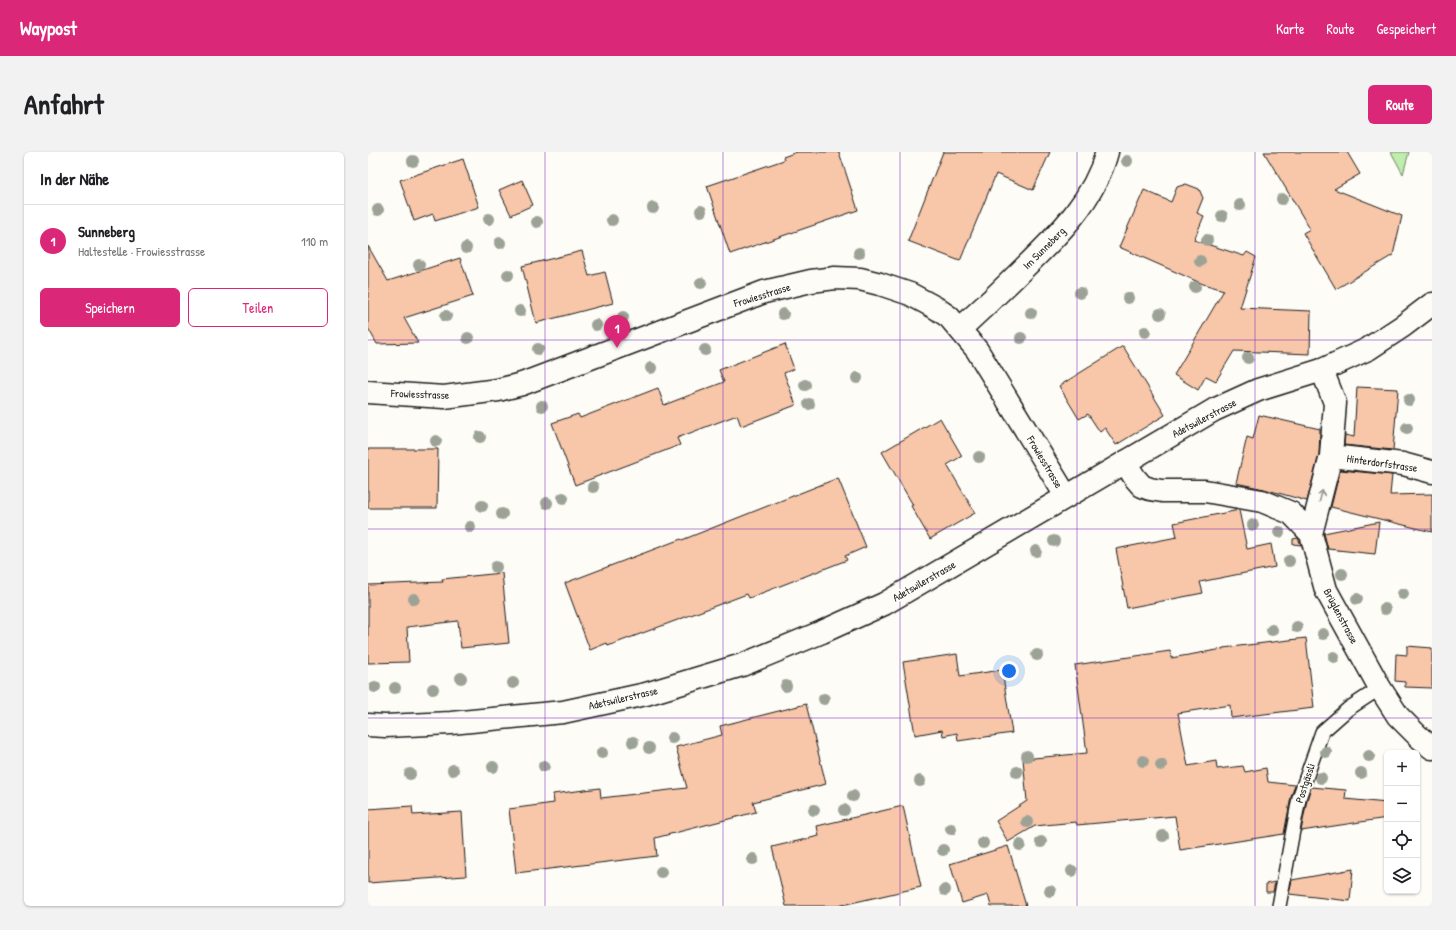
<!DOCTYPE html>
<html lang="de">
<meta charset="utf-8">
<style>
:root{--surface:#fff;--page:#f2f2f2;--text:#202124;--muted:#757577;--line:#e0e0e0;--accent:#db2777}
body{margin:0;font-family:"Patrick Hand",sans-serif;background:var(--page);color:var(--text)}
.controls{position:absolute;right:12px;bottom:12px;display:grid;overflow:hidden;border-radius:6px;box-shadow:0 1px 3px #0004}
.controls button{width:36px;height:36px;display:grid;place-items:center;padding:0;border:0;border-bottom:1px solid var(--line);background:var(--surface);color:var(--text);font:20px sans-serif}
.you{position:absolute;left:641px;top:519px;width:14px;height:14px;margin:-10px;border:3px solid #fff;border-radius:50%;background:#1a73e8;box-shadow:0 0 0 6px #1a73e833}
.badge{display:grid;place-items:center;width:26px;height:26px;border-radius:50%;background:var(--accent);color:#fff;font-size:13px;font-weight:700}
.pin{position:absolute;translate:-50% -33px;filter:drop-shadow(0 1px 2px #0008)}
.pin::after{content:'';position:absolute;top:21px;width:14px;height:12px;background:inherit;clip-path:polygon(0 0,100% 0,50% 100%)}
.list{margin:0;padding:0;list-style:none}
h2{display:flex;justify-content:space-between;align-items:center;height:52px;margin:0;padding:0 16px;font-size:17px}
h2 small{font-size:13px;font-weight:400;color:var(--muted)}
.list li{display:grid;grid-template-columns:26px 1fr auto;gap:12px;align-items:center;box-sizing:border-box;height:72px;padding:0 16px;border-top:1px solid var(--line)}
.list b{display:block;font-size:15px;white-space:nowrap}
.list p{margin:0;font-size:13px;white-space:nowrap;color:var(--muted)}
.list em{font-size:13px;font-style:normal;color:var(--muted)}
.actions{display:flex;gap:8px;padding:12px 16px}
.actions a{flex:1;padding:9px 0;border:1px solid var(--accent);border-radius:6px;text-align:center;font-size:14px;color:var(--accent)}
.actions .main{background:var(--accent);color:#fff}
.icon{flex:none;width:22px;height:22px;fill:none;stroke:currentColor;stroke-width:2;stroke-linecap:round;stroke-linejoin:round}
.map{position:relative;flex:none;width:1064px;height:754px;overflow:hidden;border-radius:6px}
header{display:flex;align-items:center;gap:24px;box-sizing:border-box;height:56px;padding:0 20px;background:var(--accent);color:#fff}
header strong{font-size:19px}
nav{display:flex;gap:22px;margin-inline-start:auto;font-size:14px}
.intro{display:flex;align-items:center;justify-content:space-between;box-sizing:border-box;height:96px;padding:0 24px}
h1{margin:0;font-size:28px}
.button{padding:10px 18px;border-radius:6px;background:var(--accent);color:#fff;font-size:14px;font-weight:700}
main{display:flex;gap:24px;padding:0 24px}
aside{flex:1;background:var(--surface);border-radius:6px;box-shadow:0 1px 3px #0004}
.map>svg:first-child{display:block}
</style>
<header>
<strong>Waypost</strong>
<nav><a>Karte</a><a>Route</a><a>Gespeichert</a></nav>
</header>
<div class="intro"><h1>Anfahrt</h1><a class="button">Route</a></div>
<main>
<aside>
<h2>In der Nähe<small></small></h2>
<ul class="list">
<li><span class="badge">1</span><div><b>Sunneberg</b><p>Haltestelle · Frowiesstrasse</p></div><em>110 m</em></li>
</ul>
<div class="actions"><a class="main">Speichern</a><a>Teilen</a></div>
</aside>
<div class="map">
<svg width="1064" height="754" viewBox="0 0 1064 754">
<rect width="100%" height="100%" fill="#fdfcf7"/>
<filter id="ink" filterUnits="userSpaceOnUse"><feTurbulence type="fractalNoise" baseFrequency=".025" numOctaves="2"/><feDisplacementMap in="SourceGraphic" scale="8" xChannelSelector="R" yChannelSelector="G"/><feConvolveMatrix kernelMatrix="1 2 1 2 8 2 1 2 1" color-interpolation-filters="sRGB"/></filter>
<g filter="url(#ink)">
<path fill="#beedac" stroke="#6d8464" d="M1023,0H1041L1035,22Z"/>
<path fill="#f8c6a8" stroke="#1c1c1c" d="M429,0H471L490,58L362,102L339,34L416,8L415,5Z
M575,0H682L665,38L628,22L592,109L540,89Z
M896,0H979L992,22L966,37L1034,64L1025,103L968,137L935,81L942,77Z
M95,7L111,55L67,69L65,62L46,69L32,28Z
M154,28L165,53L143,63L131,38Z
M818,32L831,37L835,46L829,61L836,64L826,88L876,104L879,100L888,105L872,156L943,159L942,202L866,199L848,229L838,224L830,238L806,223L856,138L835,132L751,95L776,38L803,50L809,35Z
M0,94L20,129L92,106L105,144L36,166L50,191L9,192L0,176Z
M214,99L221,124L237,120L245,151L168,171L154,114Z
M417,192L426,217L416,221L428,253L373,274L369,263L309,286L312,293L207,333L184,271L210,262L212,266L290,236L296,253L356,230L351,218Z
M755,194L797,263L748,293L737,276L732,280L720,262L711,267L691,234Z
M989,235L1030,237L1025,298L976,293L977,283L986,285Z
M891,263L952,277L951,302L939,349L896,337L868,331L879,285L885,287Z
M572,266L594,304L579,313L607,361L562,387L543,354L545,353L514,300Z
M0,297H70L69,356H0Z
M972,318L1024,323L1022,343L1064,342V380L963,355Z
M470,326L498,395L477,404L479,408L381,446L379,442L240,494L239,491L222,498L197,431L313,387L314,388Z
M871,358L879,397L903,392L907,415L832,430L835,441L759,456L748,397L809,385L806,371Z
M1011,370L1007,402L960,397L956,381Z
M930,386L933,393L925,392V387Z
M134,421L141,491L93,496L90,469L39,475L41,510L0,511V433L75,430L74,427Z
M938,486L946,556L863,566L862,553L810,561L820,614L848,609L849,617L875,614L877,620L898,616L900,630L927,633L923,645L916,682L812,698L807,664L709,673L708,670L667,674L640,690L628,669L659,649L655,607L719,601L707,513L802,499L803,506L855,497V496Z
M1039,494L1064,496V536L1037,535V530L1027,529L1028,502L1039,503Z
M589,502L592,524L634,518L644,581L590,589L589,581L575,584L574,578L547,583L535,510Z
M438,552L458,632L385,650L388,660L287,686L289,704L148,721L141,657L186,651L185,642L232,636L233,646L319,636L308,595L354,583L352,574Z
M943,635L978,638L977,647L1019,651V666L933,679L939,648Z
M44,654L45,663L94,660L98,724L0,731V657Z
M535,654L553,735L470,754H418L404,695L451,684L449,674Z
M640,694L658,754H623L620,743L594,751L582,712Z
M985,717L982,749L921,742L924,728Z
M907,730L905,740H898V732Z"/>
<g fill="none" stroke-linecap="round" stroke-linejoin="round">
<g stroke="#1c1c1c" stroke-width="16">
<path id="service" d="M911,754L931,646L954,580L980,557L1012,536"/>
</g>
<g stroke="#1c1c1c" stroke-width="25">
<path id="minor" d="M592,177C614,157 635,137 656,116C691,82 726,48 739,0
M954,218L967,251L963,304L943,382L958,438L1012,536L1030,564L1051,585L1064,596
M0,240L76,245L130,238L154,232L396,140L443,129L467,126L492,127L512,132L542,142L568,156L581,165L609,198L698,344
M963,304L1035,312L1064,320
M757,310L767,326L774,334L782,337L794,339H837L894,349L923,361L943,382"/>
</g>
<g stroke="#1c1c1c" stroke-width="25">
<path id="tertiary" d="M0,573L17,574L83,571L195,560L278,542L374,513L454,480L516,452L846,258L890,238L954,218L1000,197L1035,174L1064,152"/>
</g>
<use href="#service" stroke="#fdfcf7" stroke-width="13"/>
<use href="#minor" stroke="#fdfcf7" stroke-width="22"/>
<use href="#tertiary" stroke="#fdfcf7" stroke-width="22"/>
</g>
<g fill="#9ca396">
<circle cx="45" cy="9" r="6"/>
<circle cx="759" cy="9" r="6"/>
<circle cx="914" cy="47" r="6"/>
<circle cx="872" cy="53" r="6"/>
<circle cx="285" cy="56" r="6"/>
<circle cx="10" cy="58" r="6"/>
<circle cx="333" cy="59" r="6"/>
<circle cx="854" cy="64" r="6"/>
<circle cx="121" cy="67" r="6"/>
<circle cx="244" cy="68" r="6"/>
<circle cx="169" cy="70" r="6"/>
<circle cx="839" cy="88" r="6"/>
<circle cx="132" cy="91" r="6"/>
<circle cx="98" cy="96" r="6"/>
<circle cx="491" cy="101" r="6"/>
<circle cx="832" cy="109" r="6"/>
<circle cx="51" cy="113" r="6"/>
<circle cx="140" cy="123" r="6"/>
<circle cx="333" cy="131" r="6"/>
<circle cx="827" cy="135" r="6"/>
<circle cx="712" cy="141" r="6"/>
<circle cx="760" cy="146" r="6"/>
<circle cx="152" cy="159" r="6"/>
<circle cx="663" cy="161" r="6"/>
<circle cx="415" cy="162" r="6"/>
<circle cx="792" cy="162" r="6"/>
<circle cx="78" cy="164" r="6"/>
<circle cx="255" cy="165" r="6"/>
<circle cx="228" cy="173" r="6"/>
<circle cx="777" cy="180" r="6"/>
<circle cx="100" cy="186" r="6"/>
<circle cx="653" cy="186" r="6"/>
<circle cx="170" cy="197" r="6"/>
<circle cx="337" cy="198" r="6"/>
<circle cx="880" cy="206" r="6"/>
<circle cx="283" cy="216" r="6"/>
<circle cx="489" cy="226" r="6"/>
<circle cx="437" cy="233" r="6"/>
<circle cx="1041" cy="248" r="6"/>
<circle cx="441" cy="252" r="6"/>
<circle cx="174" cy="254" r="6"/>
<circle cx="1039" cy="276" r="6"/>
<circle cx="112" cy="285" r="6"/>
<circle cx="68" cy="289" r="6"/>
<circle cx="611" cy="305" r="6"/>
<circle cx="225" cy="335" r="6"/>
<circle cx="195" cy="346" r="6"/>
<circle cx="179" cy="351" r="6"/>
<circle cx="114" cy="354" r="6"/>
<circle cx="134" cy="362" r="6"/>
<circle cx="885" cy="373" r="6"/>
<circle cx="102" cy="375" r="6"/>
<circle cx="911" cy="380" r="6"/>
<circle cx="686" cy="389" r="6"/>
<circle cx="668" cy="399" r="6"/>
<circle cx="921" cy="409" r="6"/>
<circle cx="128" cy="415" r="6"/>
<circle cx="974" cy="422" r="6"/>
<circle cx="1035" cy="442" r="6"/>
<circle cx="46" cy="447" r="6"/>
<circle cx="989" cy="447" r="6"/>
<circle cx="1017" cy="457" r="6"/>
<circle cx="929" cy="475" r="6"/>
<circle cx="904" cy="478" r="6"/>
<circle cx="955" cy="482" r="6"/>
<circle cx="669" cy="503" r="6"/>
<circle cx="966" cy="505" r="6"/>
<circle cx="93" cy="526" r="6"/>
<circle cx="145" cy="531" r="6"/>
<circle cx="418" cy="534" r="6"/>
<circle cx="7" cy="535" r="6"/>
<circle cx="27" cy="536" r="6"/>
<circle cx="65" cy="537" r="6"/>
<circle cx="456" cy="547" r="6"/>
<circle cx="304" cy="586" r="6"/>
<circle cx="265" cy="590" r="6"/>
<circle cx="281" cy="596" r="6"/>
<circle cx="958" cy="600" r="6"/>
<circle cx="234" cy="601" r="6"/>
<circle cx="659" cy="604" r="6"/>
<circle cx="1001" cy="604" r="6"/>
<circle cx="775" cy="609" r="6"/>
<circle cx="793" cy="613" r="6"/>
<circle cx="176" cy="614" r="6"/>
<circle cx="125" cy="615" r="6"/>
<circle cx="85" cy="618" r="6"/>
<circle cx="649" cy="620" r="6"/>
<circle cx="993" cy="621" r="6"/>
<circle cx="42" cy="622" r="6"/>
<circle cx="953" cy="626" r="6"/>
<circle cx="552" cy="629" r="6"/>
<circle cx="485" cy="644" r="6"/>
<circle cx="446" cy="658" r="6"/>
<circle cx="476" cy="658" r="6"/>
<circle cx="659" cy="670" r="6"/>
<circle cx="583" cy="677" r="6"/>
<circle cx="795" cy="684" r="6"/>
<circle cx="673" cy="690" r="6"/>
<circle cx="615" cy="691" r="6"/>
<circle cx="652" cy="693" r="6"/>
<circle cx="575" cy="698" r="6"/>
<circle cx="385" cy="707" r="6"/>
<circle cx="704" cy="719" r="6"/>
<circle cx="293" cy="720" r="6"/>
<circle cx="577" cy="738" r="6"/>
<circle cx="682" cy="739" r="6"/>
</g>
<defs><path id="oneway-shaft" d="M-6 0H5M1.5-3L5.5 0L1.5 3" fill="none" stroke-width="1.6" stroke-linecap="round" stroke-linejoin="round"/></defs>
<use stroke="#989794" href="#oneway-shaft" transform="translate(953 344) rotate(-75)"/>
</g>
<path fill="none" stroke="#7b2cbf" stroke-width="1" stroke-opacity="0.55" d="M177,0V754M355,0V754M532,0V754M709,0V754M887,0V754M0,188H1064M0,377H1064M0,566H1064"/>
<g text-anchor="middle" stroke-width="4" stroke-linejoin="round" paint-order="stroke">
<g font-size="11" fill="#1c1c1c" stroke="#fdfcf7">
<text transform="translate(676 96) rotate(-45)" y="4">Im Sunneberg</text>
<text transform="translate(394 143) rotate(-17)" y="4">Frowiesstrasse</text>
<text transform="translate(52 242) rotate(2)" y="4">Frowiesstrasse</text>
<text transform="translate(836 266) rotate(-28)" y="4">Adetswilerstrasse</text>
<text transform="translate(677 310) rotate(59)" y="4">Frowiesstrasse</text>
<text transform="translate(1014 311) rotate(8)" y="4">Hinterdorfstrasse</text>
<text transform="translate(556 429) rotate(-30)" y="4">Adetswilerstrasse</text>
<text transform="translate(973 464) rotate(62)" y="4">Brüglenstrasse</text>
<text transform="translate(255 546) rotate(-13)" y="4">Adetswilerstrasse</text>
<text transform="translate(937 631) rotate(-72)" y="4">Postgässli</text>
</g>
</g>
</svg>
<div class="controls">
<button>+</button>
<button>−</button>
<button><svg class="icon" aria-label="locate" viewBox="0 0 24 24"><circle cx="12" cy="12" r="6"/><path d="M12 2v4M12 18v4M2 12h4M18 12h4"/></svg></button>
<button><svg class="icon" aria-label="layers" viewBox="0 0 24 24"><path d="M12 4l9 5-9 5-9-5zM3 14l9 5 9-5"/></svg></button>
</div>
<div class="you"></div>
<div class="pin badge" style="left:249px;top:196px">1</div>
</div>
</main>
